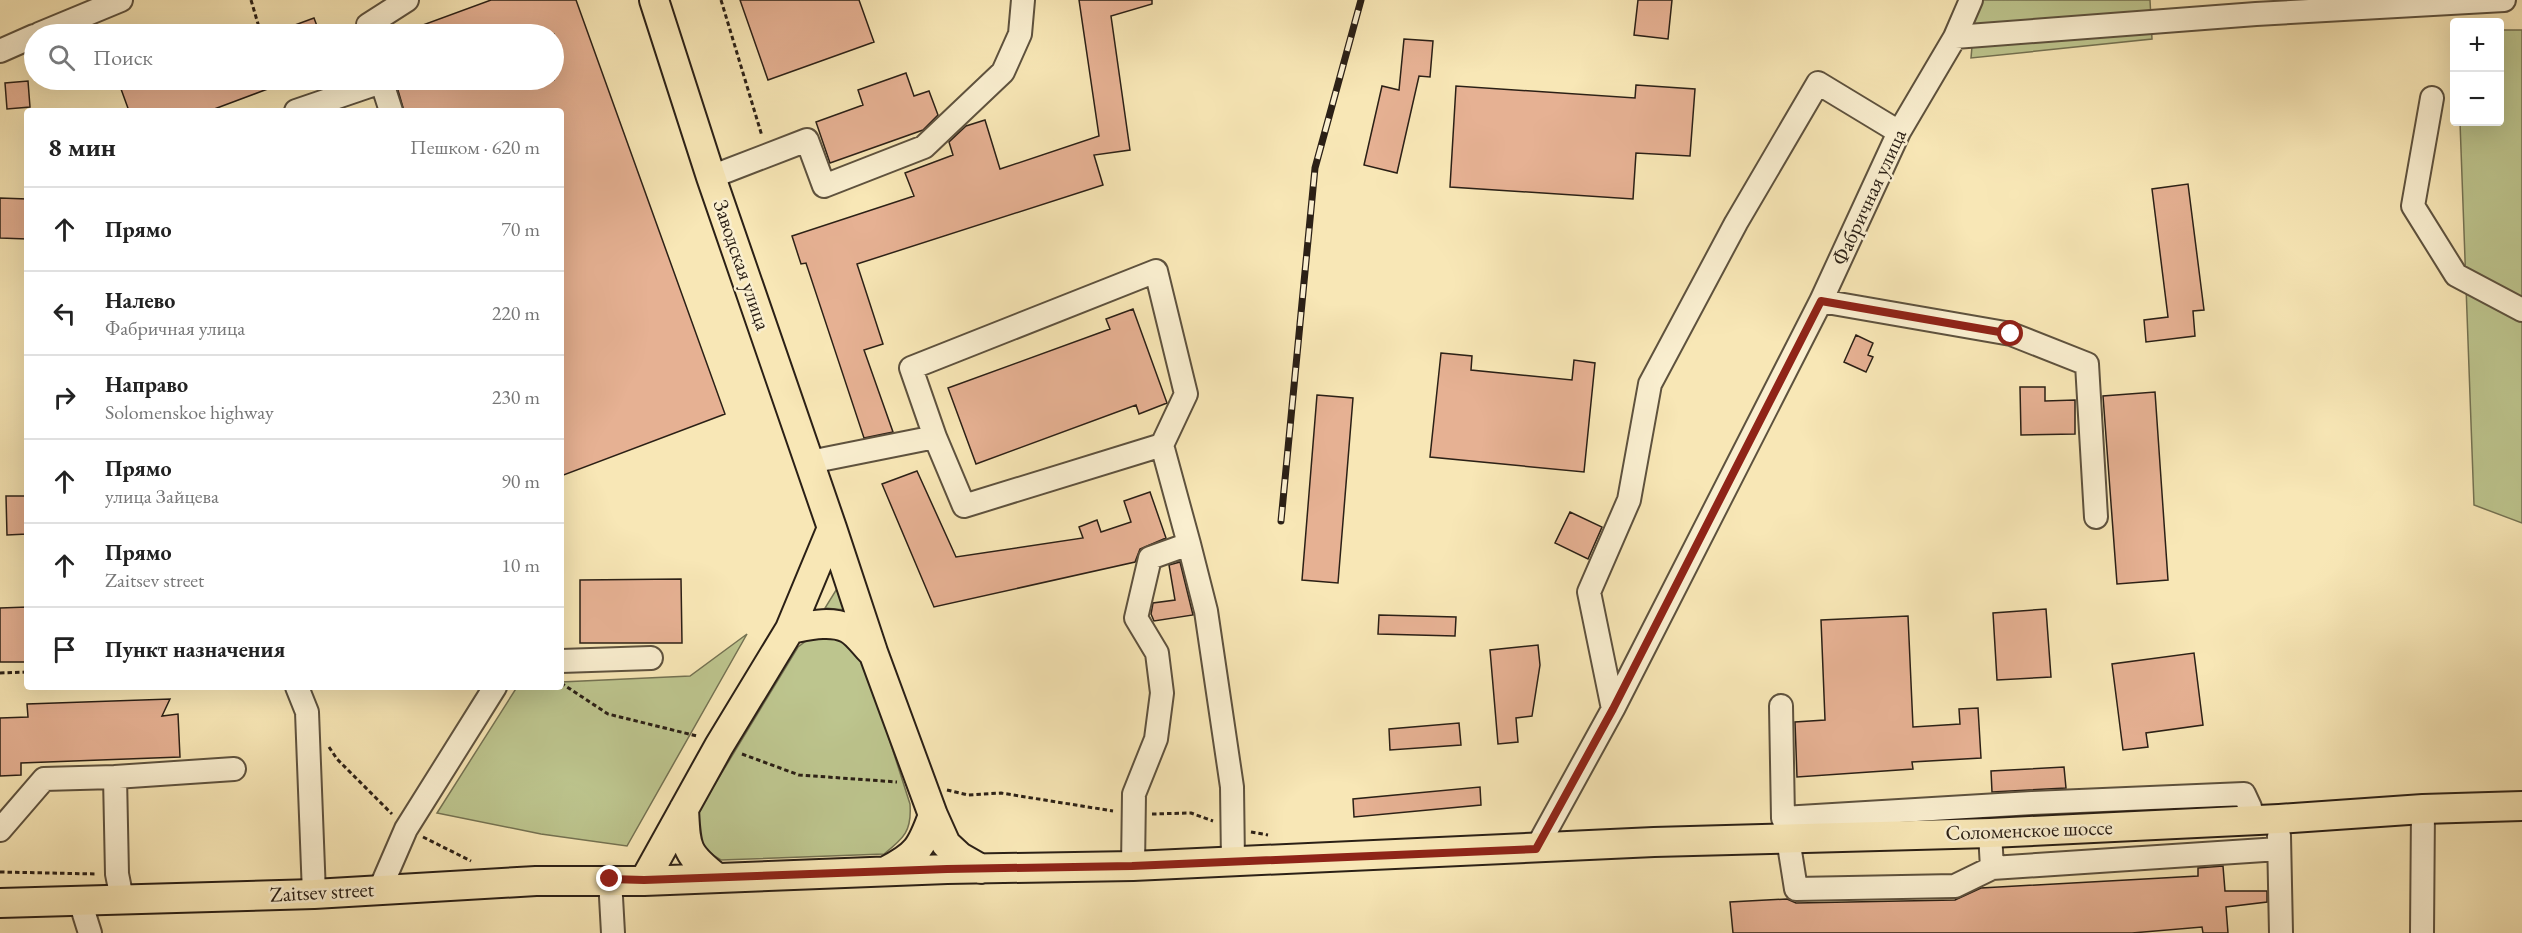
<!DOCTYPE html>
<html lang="ru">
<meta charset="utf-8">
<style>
:root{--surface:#fff;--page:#f2f2f2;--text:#222;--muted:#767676;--line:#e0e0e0}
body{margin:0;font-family:"EB Garamond",serif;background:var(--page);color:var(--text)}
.controls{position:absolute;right:18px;top:18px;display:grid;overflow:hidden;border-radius:6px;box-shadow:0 6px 24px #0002}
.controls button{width:54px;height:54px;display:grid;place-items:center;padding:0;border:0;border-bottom:2px solid var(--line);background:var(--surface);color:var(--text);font:30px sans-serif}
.stop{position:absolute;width:18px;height:18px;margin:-14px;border:4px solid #8f2418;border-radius:50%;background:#fff}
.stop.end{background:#8f2418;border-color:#fff;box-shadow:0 2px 6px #0008}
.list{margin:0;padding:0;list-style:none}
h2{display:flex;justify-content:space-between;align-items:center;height:78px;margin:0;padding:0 24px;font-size:26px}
h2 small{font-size:20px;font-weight:400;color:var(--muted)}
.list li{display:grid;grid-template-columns:39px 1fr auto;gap:18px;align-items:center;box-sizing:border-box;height:84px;padding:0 24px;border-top:2px solid var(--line)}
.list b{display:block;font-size:22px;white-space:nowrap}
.list p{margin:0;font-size:20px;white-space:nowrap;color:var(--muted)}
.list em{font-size:20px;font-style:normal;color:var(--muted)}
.icon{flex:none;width:33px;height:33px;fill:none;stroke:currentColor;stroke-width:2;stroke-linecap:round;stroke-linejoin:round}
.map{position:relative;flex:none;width:2522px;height:933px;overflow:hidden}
.search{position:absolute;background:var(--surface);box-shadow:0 6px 24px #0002;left:24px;top:24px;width:540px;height:66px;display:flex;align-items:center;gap:15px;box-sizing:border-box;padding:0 21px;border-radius:33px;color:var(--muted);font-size:22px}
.panel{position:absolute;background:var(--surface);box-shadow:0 6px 24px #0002;left:24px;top:108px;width:540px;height:582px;border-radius:6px}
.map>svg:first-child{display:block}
</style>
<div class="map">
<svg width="2522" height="933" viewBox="0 0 2522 933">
<rect width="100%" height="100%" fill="#f8e7b6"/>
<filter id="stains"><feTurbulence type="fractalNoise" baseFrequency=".00333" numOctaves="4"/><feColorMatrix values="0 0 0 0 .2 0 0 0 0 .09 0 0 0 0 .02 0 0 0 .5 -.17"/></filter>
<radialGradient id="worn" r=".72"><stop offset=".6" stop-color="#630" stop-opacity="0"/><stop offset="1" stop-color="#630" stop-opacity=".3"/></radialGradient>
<path fill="#bdc58e" stroke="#747252" stroke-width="1.5" d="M1976,0H2150L2152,39L1971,58Z
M2500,30H2522V523L2474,505L2460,122H2500Z
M838,587L846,610L825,608Z
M747,634L627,846L541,834L437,813L517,687H561V682L690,676Z
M824,636L845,642L863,657L910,804C912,831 904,838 884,854L721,860C697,847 700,836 698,812L798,647L810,638Z"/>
<path fill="#e6b193" stroke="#2b2016" stroke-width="1.5" d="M491,0H576L725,414L561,476V111H404L395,80H554V34H402L401,33Z
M740,0H859L874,42L768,80Z
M1079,0H1152V4L1111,16L1130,150L1094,155L1103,185L857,264L883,344L864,350L893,432L864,438L806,263L801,264L792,236L914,196L905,173L953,155L949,142L966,126L985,120L1000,169L1099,136Z
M1638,0H1672L1668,39L1634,35Z
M314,18L320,34H273V33Z
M1404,39L1433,41L1430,77L1419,76L1397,173L1364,165L1382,86L1399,90Z
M906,73L914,96L929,91L938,115L923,130L830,163L816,122L863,105L858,90Z
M147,80H289V81L209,111H129L121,89Z
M28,81L30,107L7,109L5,83Z
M1636,85L1695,89L1690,156L1636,153L1633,199L1450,187L1456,86L1635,98Z
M2188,184L2204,310L2193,311L2195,336L2146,342L2144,320L2168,317L2152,189Z
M0,198L27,199V239L0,238Z
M1133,309L1167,403L1139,414L1136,405L976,464L948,388L1110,329L1106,319Z
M1856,335L1873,343L1868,355L1873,357L1866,372L1844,362Z
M1441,353L1472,356L1471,370L1572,380L1574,360L1595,363L1584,472L1430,457Z
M2020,387H2045V401L2075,400V434L2021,435Z
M2155,392L2168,580L2117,584L2103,396Z
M1317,395L1353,398L1338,583L1302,580Z
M917,471L956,557L1083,538L1079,527L1097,520L1101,532L1131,522L1124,501L1150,492L1166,538L1140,549L1135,562L934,607L882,484Z
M6,496H27V534L7,535Z
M1570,512L1602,527L1588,559L1555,543Z
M1180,562L1193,615L1154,621L1151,614L1153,603L1175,600L1169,565Z
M681,579L682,643H580V580Z
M27,607V662H0V608Z
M2046,609L2051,677L1997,680L1993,613Z
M1379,615L1456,617L1455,636L1378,634Z
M1908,616L1913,727L1960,724L1959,709L1978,708L1981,758L1912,762L1913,769L1797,777L1795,722L1825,720L1821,620Z
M1538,645L1540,665L1532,716L1516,718L1518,742L1498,744L1490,650Z
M2194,653L2203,725L2146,733L2148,747L2123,750L2112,664Z
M170,699L162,716L178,714L180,757L21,763V775L0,776V718L28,717L27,704Z
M1459,723L1461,745L1390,750L1389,729Z
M2064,767L2066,788L1992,792L1991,771Z
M1480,787L1481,805L1354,817L1353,799Z
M2223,866L2225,891H2267V902L2226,907L2228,933H2203L2202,927L2132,933H1733L1730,902L1787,899L1796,903L1955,900L1981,888L2198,876V868Z"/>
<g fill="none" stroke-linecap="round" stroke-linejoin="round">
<g stroke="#5e523e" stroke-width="26">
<path id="minor" d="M39,34L121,0
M370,34L368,25L407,0
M1955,37L2256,14L2504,0
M0,51L34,36
M381,80L391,111
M2432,98L2413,206L2456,275L2522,310
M296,111L381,82
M711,177L807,140L824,186L924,147L1003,72L1020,34L1023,0
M1821,301L2011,334L2087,364L2096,517
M810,462L935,437L911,368L1156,271L1186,394L1162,445L964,506L935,437
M1189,544L1206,611L1232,787L1233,862
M561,661L651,658
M297,687L307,712L314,894
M1781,706L1783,818L1786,826L1796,889L1955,886L1992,868
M1613,709L1589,592L1629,500L1650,384L1736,223L1818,83L1899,132
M1783,818L2032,803L2244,794L2250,807L2248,820
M0,830L44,779L115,777
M1990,833L1992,868L2279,849
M2279,836L2281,933
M1536,849L1613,709L1821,301L1899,132L1955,37L1971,0
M1133,866L1134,794L1156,739L1162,693L1157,653L1136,618L1150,558L1189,544L1162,445
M610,879L613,933
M380,889L406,829L495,687
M122,899L117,874L115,777L234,769
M80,901L90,933
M2422,933L2423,809"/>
</g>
<g stroke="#2b2016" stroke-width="32">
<path id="major" d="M654,0L711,177L832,528L873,652L933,815L946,844L960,857L981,869
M790,629C807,626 830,620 847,628C856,632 864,644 871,651
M684,809C686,848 685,853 717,878
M886,871C917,855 921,848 933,815
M644,881L719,746L790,629L832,528
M0,903L314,894L536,881H644L947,869L1133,866L1654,842L1990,833L2279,819L2423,809L2522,806"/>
</g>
<path stroke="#2b2016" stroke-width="3" stroke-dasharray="4.5 3" stroke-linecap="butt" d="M251,0L261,34
M721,0L762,136
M0,673L27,672
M561,683L608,714L697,736
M329,747L337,759L392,814
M742,754L799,775L897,782
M947,790L968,795L1001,793L1113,811
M1152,814L1191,813L1213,821
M1251,832L1268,835
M423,837L471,861
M0,872L97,874"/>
<use href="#minor" stroke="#faefd0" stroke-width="22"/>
<use href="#major" stroke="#f8e7b6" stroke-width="28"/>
<g stroke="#2b2016" stroke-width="7">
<path id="rail" d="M1281,521L1315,168L1361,0"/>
</g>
<use href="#rail" stroke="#faefd0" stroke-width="4.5" stroke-dasharray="14" stroke-linecap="butt"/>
</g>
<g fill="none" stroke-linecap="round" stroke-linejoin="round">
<path stroke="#8f2418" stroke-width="8" d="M610,879L644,880L947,869L1132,866L1536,849L1613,709L1821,301L2011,334"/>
</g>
<g text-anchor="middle" stroke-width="5" stroke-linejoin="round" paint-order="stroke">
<g font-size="21" fill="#2b2016" stroke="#faefd0">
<text transform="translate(1869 197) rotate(-65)" y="7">Фабричная улица</text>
<text transform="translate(742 265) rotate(71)" y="7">Заводская улица</text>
<text transform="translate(2029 830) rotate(-2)" y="7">Соломенское шоссе</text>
<text transform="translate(322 892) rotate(-3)" y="7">Zaitsev street</text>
</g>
</g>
<rect width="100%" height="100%" filter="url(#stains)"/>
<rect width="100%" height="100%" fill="url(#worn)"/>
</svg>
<div class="controls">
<button>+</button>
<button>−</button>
</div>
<div class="stop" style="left:2011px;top:334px"></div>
<div class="stop end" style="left:610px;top:879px"></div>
<div class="search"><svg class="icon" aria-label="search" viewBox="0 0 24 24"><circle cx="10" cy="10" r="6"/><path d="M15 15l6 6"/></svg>Поиск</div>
<section class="panel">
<h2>8 мин<small>Пешком · 620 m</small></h2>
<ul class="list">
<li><svg class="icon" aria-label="ahead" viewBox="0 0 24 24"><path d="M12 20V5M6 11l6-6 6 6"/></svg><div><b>Прямо</b></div><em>70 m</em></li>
<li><svg class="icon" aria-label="left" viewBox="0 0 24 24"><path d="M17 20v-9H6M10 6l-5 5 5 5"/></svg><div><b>Налево</b><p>Фабричная улица</p></div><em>220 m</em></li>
<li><svg class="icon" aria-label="right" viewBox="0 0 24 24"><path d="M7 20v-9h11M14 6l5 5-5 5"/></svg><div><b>Направо</b><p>Solomenskoe highway</p></div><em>230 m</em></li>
<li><svg class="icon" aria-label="ahead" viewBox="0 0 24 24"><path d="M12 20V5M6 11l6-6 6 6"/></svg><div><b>Прямо</b><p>улица Зайцева</p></div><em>90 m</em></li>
<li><svg class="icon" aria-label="ahead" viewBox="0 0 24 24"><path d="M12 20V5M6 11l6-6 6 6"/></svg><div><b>Прямо</b><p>Zaitsev street</p></div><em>10 m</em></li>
<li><svg class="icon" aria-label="arrive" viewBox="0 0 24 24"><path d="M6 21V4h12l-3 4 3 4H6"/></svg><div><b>Пункт назначения</b></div></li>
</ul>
</section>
</div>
